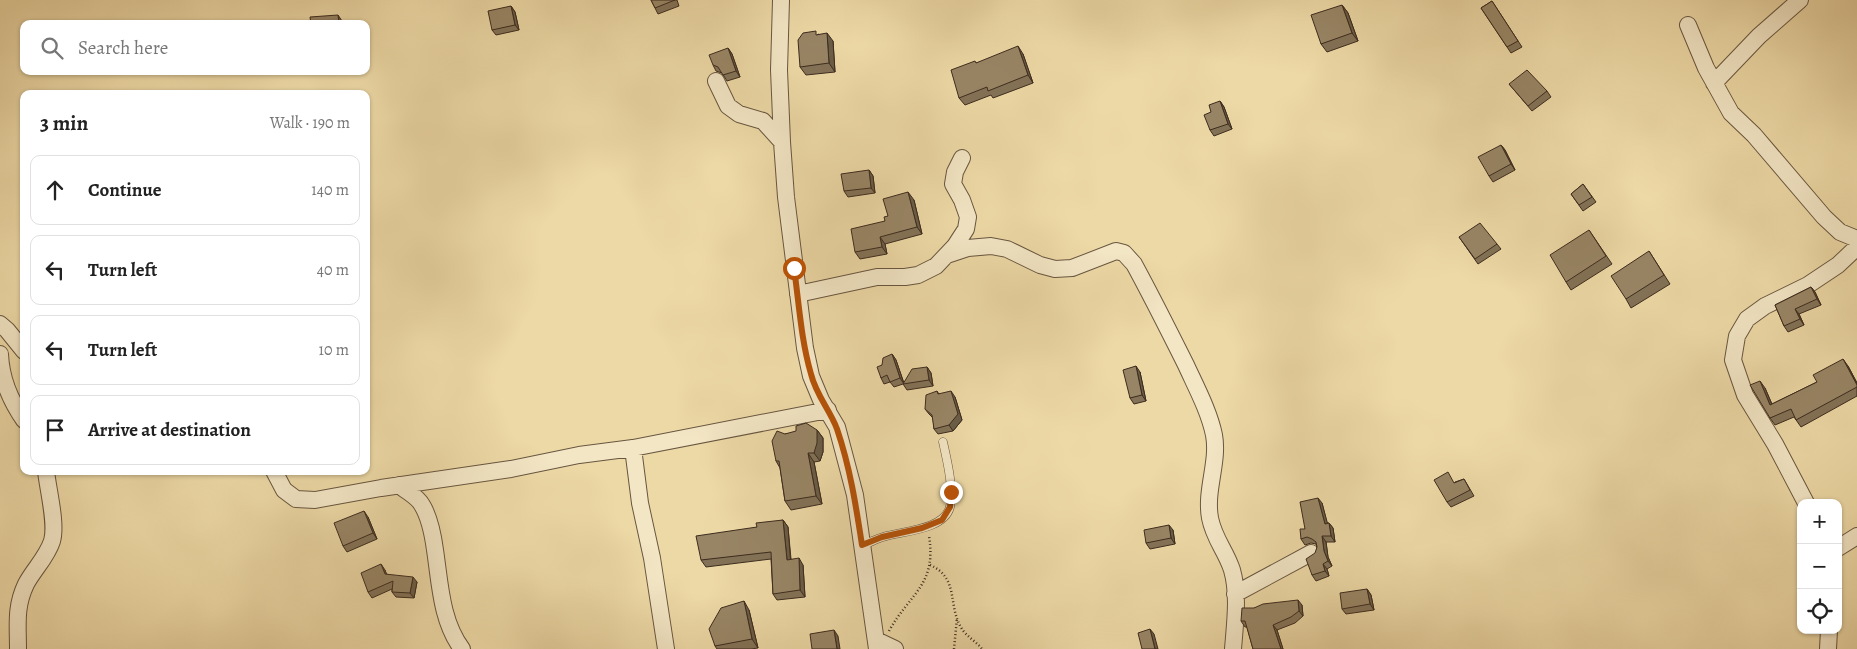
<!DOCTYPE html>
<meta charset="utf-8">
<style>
:root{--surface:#fff;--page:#f6f6f6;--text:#222;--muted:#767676;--line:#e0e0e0}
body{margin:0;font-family:Alegreya,serif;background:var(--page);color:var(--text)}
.controls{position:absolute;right:15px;bottom:15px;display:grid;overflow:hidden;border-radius:10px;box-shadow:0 1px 4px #0004}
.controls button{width:45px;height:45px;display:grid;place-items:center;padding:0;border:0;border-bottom:1px solid var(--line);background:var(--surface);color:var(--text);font:25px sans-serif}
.stop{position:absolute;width:15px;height:15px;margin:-11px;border:4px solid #b45309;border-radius:50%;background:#fff}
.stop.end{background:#b45309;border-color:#fff;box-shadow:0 1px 5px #0008}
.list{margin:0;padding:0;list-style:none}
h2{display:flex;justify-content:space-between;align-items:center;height:65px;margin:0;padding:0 20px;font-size:21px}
h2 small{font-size:16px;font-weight:400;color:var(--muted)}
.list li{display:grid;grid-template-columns:32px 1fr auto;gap:15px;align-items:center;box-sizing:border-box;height:70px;margin:0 10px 10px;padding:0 10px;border:1px solid var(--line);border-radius:10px}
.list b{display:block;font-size:19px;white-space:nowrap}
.list em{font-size:16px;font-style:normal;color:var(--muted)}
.icon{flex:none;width:28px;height:28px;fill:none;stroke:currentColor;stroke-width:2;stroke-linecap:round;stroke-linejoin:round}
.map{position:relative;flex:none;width:1857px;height:649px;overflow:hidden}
.search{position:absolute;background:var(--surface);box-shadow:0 1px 4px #0004;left:20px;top:20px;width:350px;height:55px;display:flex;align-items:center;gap:12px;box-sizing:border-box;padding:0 18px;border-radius:10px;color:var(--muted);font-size:19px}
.panel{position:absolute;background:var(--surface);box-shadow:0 1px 4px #0004;left:20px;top:90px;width:350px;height:385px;border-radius:10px}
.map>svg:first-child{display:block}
</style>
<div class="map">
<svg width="1857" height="649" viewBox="0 0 1857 649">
<rect width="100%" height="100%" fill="#edd9a6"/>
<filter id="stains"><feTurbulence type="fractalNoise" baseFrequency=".004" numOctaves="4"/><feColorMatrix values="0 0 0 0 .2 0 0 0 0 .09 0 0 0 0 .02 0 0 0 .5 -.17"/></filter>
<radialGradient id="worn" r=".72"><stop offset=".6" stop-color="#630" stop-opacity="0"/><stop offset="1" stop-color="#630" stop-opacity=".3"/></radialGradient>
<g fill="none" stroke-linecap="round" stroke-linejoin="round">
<g stroke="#685640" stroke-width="9">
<path id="service" d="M862,545C869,543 876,539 883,537C903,531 944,530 950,507C954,489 947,460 943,442"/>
</g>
<g stroke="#685640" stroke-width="18">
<path id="minor" d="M781,0L779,70L782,142L786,197L805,348L811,376L821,400L837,427L855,495L877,649
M1688,25L1706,68L1731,113L1754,135L1824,217L1840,232L1857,239
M716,81L728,106L739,114L763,121L782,142
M1714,83L1759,36L1800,0
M947,255L968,248L991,246L1007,249L1040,265L1055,269L1072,268L1116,251L1124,253L1134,264C1152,297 1169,331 1186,365C1196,387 1209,411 1214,435C1219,462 1205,490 1210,518C1214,539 1226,551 1232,570C1239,594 1235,624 1233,649
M798,294L877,277H905L918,275L936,266L955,246L966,229L968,217L962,200L953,184L955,172L962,158
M0,324L7,330L24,351
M0,354C1,379 10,400 24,420
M633,448L640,503L652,558L666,649
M274,471L284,490L296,499L315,500L381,488L511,469L579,455L633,448L828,410
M399,485C407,492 417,496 422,505C430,518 433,535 435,550C440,583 441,621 462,649
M1806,503L1775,444L1745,395L1733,360L1737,336L1747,319L1765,306L1808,285L1838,265L1857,247
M1838,548L1857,536
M1235,594L1311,553
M876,640L895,649
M18,649C18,625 15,607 26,584C34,569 47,557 52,541C57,524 48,490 46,471
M1828,649L1829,630"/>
</g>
<path stroke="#3c2b1e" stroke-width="2.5" stroke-dasharray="1 2.5" stroke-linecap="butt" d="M930,565C960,578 947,606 962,629C967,637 977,642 982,649
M889,631C910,593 937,585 929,536
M954,649L957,618"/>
<use href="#service" stroke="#f3e6c5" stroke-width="8"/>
<use href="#minor" stroke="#f3e6c5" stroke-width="16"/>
</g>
<path fill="#837257" stroke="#3c2b1e" d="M651,0H677L679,6L658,14Z
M1492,1L1522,47L1511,53L1481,8Z
M1342,5L1348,13L1358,41L1327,52L1321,44Z
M511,6L515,12L519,30L496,35L492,30Z
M818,34L833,41L835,72L806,75L800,67Z
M728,48L732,54L740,77L727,81L722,73L716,71L713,65Z
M1023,54L1033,83L993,98L991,95L965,105L959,98L976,63Z
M1509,84L1547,91L1551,97L1532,111Z
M1220,101L1224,107L1232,129L1214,136L1210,130L1211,112Z
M1501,145L1505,150L1515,170L1493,182L1489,176Z
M869,170L873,176L875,193L848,197L844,191Z
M1583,184L1596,202L1583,211L1571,194Z
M914,200L922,234L885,244L887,254L860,259L855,252L885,221L888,216Z
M1589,230L1612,264L1571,290L1566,282Z
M1459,237L1497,244L1501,249L1478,264Z
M1649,251L1670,284L1631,308L1626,299Z
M1811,287L1815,292L1821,305L1799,314L1804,325L1788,332L1784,326L1775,305Z
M892,354L896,360L904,383L927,367L931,373L933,386L907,390L903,384L894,387L890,382L884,384L881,378L882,365Z
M1848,366L1857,383V396L1801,427L1794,417L1775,425L1770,418L1765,388L1772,404L1817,382Z
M1140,372L1146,401L1134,404L1130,398Z
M937,391L939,394L955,397L962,420L953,431L938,434L934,429L933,418L929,414L925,409Z
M817,430L823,438V452L820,461L814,462L822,504L791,510L785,501L780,468L776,461L785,434Z
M1464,479L1474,496L1451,507L1447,502L1455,482Z
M1322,503L1327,523H1329L1333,528L1335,542H1326L1328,557L1332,566L1327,569L1329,576L1316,581L1312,575L1317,547L1316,544L1311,543L1305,545L1301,539L1305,529Z
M368,517L377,539L347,552L343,546Z
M783,520L788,527L791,559L803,565L805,597L777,600L773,594L771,559L706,567L701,560L757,527Z
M1173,530L1175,544L1150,549L1146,543Z
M385,570L386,574L417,582L414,598L396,597L392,592V589L372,598L368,592Z
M1367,589L1371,595L1374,610L1346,614L1342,609Z
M1302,605L1303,616L1295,623L1277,630L1283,649H1253L1247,627H1245L1241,621L1254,608Z
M749,610L758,648L751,649H717L715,646Z"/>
<path fill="#6a5d47" stroke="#3c2b1e" d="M1342,5L1348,13L1358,41L1352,33Z
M511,6L515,12L519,30L515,25Z
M338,15L342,21V24H339Z
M827,33L833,41L835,72L829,63Z
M1018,46L1023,54L1033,83L1028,75Z
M728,48L732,54L740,77L736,71Z
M1220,101L1224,107L1232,129L1228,124Z
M1501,145L1505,150L1515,170L1511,164Z
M869,170L873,176L875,193L871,188Z
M908,192L914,200L922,234L917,227Z
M880,237L885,244L887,254L882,247Z
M1811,287L1815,292L1821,305L1817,299Z
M1795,309L1799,314L1804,325L1800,319Z
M892,354L896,360L904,384L900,378Z
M1843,359L1848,366L1857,383V385Z
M1136,366L1140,372L1146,401L1142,395Z
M927,367L931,373L933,386L929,380Z
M1760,381L1765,388L1775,412L1770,405Z
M951,391L955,397L962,420L953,431L949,425Z
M817,430L823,438V452L820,461L814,453Z
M808,453L814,462L822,504L816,496Z
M1318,498L1322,503L1329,529L1325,524Z
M364,511L368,517L377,539L373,533Z
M783,520L788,527L791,566L787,560Z
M1329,523L1333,528L1335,542L1331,536Z
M1169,525L1173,530L1175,544L1171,538Z
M1322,536L1326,542L1328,557L1332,566L1328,561L1324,551Z
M799,558L803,565L805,597L800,590Z
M381,564L385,570L389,580L385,574Z
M1323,564L1327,569L1329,576L1325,571Z
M413,577L417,582L414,598L410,593Z
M1367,589L1371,595L1374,610L1370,604Z
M1298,600L1302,605L1303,616L1299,611Z
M744,601L749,610L758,648L752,639Z
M1273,625L1277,630L1283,649H1281Z
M1150,629L1154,634L1158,649H1155Z
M834,630L838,636L840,649H837Z"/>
<path fill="#988565" stroke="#3c2b1e" d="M651,0H675L655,8Z
M1492,1L1518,41L1507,47L1481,8Z
M1342,5L1352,33L1321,44L1311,15Z
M511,6L515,25L492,30L488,11Z
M338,15L339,24H311L310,17Z
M816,31V35L827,33L829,63L800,67L798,40L803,33Z
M1018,46L1028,75L988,91L987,87L959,98L951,70L975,61L976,63Z
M728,48L736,71L723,75L718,67L713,65L709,55Z
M1527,70L1547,91L1528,106L1509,84Z
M1220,101L1228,124L1210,130L1204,115L1211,112L1209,105Z
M1501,145L1511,164L1489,176L1478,157Z
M869,170L871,188L844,191L841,174Z
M1583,184L1592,197L1579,205L1571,194Z
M908,192L917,227L880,237L882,247L855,252L851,229L885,221L884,217L888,216L883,199Z
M1480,223L1497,244L1475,259L1459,237Z
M1589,230L1606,256L1566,282L1550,255Z
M1649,251L1664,275L1626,299L1611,276Z
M1811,287L1817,299L1795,309L1800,319L1784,326L1775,305Z
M892,354L900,378L890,382L887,375L881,378L877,367L882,365L883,358Z
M1843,359L1857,385V387L1796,420L1791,409L1770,418L1750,385L1760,381L1770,405L1817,382L1813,375Z
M1136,366L1142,395L1130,398L1123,370Z
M927,367L929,380L903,384L912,369Z
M937,391L938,394L951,391L958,414L949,425L934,429L932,415L925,409L926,395Z
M806,423L817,430V443L814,453H808L816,496L785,501L779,461H776L772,441L777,431L785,434L796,431V426Z
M1448,472L1454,483L1464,479L1470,490L1447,502L1434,480Z
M1318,498L1325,524L1329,523L1331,536H1322L1324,551L1328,561L1323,564L1325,571L1312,575L1306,559L1315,553L1317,547L1316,542L1312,539L1307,537L1301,539L1300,529H1305L1300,502Z
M364,511L373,533L343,546L334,523Z
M783,520L787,560L799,558L800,590L773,594L771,552L701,560L696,536L757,527L756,523Z
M1169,525L1171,538L1146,543L1144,530Z
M381,564L385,574L413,577L410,593L392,592L393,581L368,592L361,573Z
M1367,589L1370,604L1342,609L1340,593Z
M1298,600L1299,611L1291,617L1273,625L1281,649H1253L1245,621H1241L1242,608H1254L1263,604Z
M744,601L752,639L715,646L709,629L721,608Z
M1150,629L1155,649H1142L1138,633Z
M834,630L837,649H812L810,634Z"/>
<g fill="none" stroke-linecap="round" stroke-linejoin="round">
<path stroke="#b45309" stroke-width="6" d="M794,268C799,303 801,340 811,374C816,395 830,410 837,429C850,467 856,506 862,545L882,537L922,528L942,520L950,507L951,492"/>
</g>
<rect width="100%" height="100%" filter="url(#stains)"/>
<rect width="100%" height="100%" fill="url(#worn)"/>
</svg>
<div class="controls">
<button>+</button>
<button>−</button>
<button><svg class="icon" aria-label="locate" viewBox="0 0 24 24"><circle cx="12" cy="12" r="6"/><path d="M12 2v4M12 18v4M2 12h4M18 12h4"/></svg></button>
</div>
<div class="stop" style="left:794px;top:268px"></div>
<div class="stop end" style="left:951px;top:492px"></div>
<div class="search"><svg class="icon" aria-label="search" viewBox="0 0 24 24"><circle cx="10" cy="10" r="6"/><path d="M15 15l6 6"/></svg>Search here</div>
<section class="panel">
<h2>3 min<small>Walk · 190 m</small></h2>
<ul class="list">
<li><svg class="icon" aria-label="ahead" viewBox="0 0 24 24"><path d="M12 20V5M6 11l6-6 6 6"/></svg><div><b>Continue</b></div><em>140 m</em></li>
<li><svg class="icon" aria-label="left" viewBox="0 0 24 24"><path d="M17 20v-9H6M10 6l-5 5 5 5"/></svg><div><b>Turn left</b></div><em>40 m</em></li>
<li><svg class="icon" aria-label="left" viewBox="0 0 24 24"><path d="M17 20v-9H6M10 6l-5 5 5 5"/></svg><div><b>Turn left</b></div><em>10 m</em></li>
<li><svg class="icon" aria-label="arrive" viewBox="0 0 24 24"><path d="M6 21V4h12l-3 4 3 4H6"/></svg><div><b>Arrive at destination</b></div></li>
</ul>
</section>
</div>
